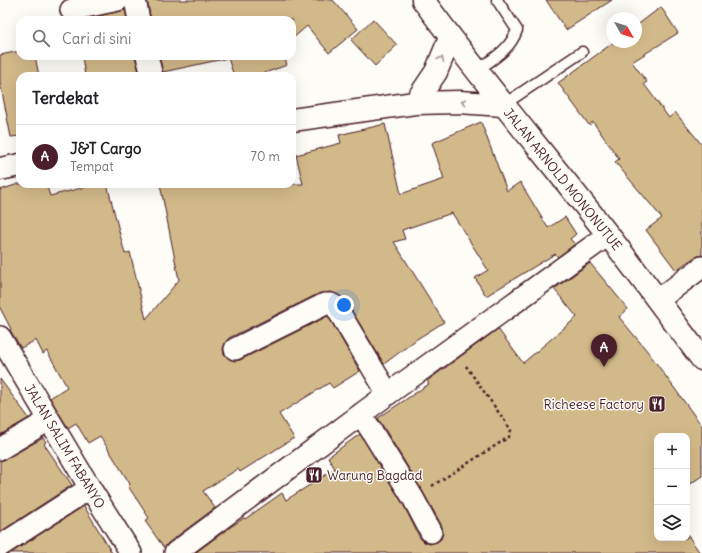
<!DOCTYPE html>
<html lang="id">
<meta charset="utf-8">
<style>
:root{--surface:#fff;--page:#f6f6f6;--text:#202124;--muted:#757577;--line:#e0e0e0;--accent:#4a1f2b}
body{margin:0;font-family:Delius,sans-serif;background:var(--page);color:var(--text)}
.controls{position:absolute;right:12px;bottom:12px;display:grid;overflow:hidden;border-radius:8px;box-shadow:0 4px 16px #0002}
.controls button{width:36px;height:36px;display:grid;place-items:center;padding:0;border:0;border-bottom:1px solid var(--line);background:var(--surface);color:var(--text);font:20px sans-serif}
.compass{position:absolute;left:606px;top:12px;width:36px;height:36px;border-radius:50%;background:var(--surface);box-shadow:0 4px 16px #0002;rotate:129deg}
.you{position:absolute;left:344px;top:305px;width:14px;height:14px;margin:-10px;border:3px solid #fff;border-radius:50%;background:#1a73e8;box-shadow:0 0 0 6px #1a73e833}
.badge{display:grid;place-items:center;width:26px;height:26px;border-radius:50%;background:var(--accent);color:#fff;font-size:13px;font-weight:700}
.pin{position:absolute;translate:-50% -33px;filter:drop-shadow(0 1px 2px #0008)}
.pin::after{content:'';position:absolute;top:21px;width:14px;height:12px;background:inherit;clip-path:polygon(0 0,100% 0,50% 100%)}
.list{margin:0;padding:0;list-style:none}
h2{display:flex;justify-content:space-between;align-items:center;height:52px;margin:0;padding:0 16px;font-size:17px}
h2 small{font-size:13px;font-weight:400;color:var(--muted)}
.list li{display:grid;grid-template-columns:26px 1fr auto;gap:12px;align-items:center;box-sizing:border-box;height:64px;padding:0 16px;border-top:1px solid var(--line)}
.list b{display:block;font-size:15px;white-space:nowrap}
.list p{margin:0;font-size:13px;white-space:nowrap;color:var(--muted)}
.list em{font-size:13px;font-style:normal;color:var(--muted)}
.icon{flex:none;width:22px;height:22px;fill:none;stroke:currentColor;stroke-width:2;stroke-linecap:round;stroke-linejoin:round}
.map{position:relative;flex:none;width:702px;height:553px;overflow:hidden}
.search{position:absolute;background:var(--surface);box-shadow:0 4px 16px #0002;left:16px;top:16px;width:280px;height:44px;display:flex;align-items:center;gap:10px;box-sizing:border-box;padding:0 14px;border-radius:12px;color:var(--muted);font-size:15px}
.panel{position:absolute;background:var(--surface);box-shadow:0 4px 16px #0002;left:16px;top:72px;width:280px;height:116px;border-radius:12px}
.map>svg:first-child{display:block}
</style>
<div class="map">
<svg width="702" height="553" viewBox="0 0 702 553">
<rect width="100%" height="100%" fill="#fdfcf7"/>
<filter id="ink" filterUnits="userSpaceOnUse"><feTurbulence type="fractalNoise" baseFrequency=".025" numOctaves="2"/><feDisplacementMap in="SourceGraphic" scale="8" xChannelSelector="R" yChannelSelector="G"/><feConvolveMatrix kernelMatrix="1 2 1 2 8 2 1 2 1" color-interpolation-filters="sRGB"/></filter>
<g filter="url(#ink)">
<path fill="#d2b989" stroke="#4a1f2b" d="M147,0H333L358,29L329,53L307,26L292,39V20H151Z
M546,0H612L566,30Z
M661,7L678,33L632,62L647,82L644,84L669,118L675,112L702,145V255L695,257L676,270L646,230L662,218L615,162L619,159L593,122L589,125L558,83L614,42H636V26Z
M125,10L127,20H94V17Z
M373,19L397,45L375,66L351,40Z
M20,51V56H35L39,76H20V136L11,137L0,82V55Z
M82,56H135L140,76H85Z
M159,56H284L287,65L256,76H234L228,58L163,72Z
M481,122L507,191L520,182L548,228L565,217L576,234L570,239L575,244L558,257L555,254L486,296L475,278L488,270L452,213L402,230L405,239L394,242L444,322L417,339L384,364L346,301L337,294L331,292L320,293L229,338L225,343L223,349L224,354L229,359L235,361L240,360L328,316L360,371L333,388L329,383L279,414L294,438L240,472L238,469L203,491L215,508L168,543L164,548L145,521L149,518L128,486L130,484L100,436L88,443L76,423L68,428L50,398L67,387L47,351L43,354L36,340L21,348L10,330L11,329L0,308V190L18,184H46L50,196L97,184H107L125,254L130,252L146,319L179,280L160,184H303L296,155L341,143L339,135L385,124L401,194L444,179L432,143Z
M590,263L628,309L619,317L648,352L702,426V476L687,486V436H657V538H687V534L700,553H195L229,528L244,518L245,519L282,493L286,500L335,469L328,457L360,434L403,504L420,538L424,542L430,544L437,542L441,539L443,533L442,526L423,492L378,418L429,384L427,381L498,329L523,363L577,317L554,289Z
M0,379L29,418L0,435Z
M43,438L46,442L44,444L72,485L0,532V461L6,459Z
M84,506L112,553H11Z"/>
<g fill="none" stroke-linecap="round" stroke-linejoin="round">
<g stroke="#4a1f2b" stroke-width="13">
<path id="service" d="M476,71C493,59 510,50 517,30L497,0
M503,105L582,52"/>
</g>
<g stroke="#4a1f2b" stroke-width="24">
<path id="minor" d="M135,0L139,20
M71,10L118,0
M147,56L152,76
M658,300L702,267
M0,337L90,488L131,553
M235,349L325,304H331L336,307L388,394
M361,414L413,498L431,532
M0,449L49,420
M0,546L90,488
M175,553L388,394L608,235"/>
</g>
<g stroke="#4a1f2b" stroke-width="25">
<path id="trunk" d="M423,0C482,81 547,157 609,236C640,276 671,318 702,359
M415,103L436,72L450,38
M292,120L415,103L459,102L503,105
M0,169L20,165"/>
</g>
<path stroke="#4a1f2b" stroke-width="2.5" stroke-dasharray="3 3" stroke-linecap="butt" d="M432,486L509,437L511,430L466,366"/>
<use href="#service" stroke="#fdfcf7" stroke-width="10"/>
<use href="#minor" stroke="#fdfcf7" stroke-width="21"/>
<use href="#trunk" stroke="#fdfcf7" stroke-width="22"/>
</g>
<defs><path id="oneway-chevron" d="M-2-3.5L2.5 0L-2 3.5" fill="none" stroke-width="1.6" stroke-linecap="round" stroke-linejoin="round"/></defs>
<g stroke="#ac999b">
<use href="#oneway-chevron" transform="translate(441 59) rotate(-68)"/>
<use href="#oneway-chevron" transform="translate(464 102) rotate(-176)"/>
</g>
</g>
<defs>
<g id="restaurant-square" transform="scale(0.9)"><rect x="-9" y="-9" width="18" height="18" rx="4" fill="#4a1f2b" stroke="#fdfcf7"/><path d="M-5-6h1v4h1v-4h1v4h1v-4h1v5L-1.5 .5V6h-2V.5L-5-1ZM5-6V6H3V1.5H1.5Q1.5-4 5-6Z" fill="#fff"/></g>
</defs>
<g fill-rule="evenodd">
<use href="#restaurant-square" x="657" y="404"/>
<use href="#restaurant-square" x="314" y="475"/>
</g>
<g text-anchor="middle" stroke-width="3" stroke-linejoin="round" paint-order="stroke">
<g font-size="13" fill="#4a1f2b" stroke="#fdfcf7">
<text transform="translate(563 179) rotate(51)" y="5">JALAN ARNOLD MONONUTUE</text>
<text transform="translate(65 446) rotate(59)" y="5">JALAN SALIM FABANYO</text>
</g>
<g font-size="13" fill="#4a1f2b" stroke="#fdfcf7" text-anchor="end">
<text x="644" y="409">Richeese Factory</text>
<text x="327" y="480" text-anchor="start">Warung Bagdad</text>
</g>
</g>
</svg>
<div class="controls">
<button>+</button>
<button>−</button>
<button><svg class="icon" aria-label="layers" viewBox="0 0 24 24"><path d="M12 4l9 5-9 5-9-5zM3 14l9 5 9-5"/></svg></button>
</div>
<svg class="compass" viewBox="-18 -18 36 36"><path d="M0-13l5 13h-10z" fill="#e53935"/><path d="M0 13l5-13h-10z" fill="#757577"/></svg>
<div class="you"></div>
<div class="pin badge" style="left:604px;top:367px">A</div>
<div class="search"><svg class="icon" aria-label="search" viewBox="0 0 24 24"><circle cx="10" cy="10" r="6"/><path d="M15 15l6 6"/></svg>Cari di sini</div>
<section class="panel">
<h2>Terdekat<small></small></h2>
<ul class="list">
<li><span class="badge">A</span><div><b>J&amp;T Cargo</b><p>Tempat</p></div><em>70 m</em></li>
</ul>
</section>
</div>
